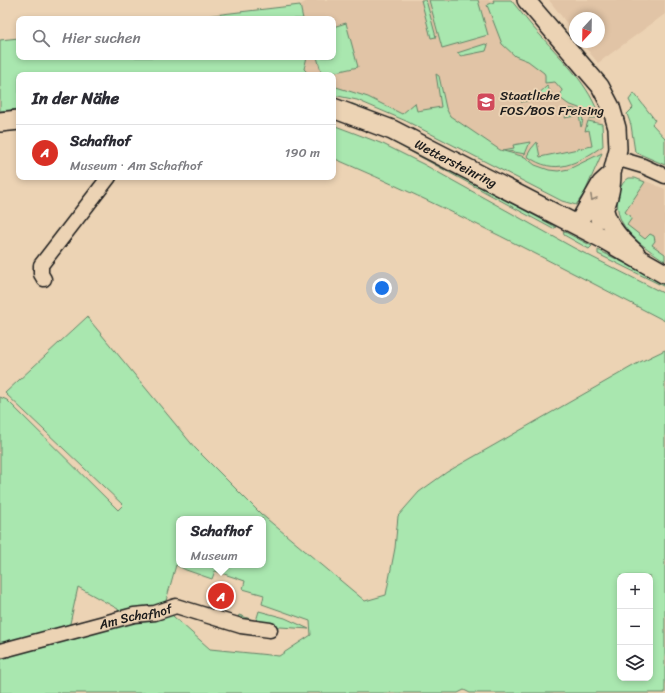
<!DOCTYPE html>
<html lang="de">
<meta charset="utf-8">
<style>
:root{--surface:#fff;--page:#f2f2f3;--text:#2b2b33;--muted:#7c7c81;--line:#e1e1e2;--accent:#d93025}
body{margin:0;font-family:Sriracha,sans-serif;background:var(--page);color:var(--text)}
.controls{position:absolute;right:12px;bottom:12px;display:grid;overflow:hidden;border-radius:8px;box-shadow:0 2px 6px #0003}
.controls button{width:36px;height:36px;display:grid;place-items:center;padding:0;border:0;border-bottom:1px solid var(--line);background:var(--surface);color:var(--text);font:20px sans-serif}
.compass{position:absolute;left:569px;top:12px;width:36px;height:36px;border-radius:50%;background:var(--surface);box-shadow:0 2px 6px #0003;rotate:202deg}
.you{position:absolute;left:382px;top:288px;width:14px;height:14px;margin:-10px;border:3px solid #fff;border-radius:50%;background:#1a73e8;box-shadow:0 0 0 6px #1a73e833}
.badge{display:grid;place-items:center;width:26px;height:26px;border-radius:50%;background:var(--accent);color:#fff;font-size:13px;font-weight:700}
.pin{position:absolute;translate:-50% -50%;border:2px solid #fff;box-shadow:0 1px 4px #0006}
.popup{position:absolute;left:176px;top:516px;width:90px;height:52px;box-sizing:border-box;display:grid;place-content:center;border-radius:8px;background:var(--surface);filter:drop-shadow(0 1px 3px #0005);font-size:13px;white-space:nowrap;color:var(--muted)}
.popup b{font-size:15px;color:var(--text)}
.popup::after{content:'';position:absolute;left:50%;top:100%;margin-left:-8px;border:8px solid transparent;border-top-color:var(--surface)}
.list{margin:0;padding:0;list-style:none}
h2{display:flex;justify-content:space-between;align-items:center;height:52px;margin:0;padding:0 16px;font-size:17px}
h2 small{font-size:13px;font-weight:400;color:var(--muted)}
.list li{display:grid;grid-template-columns:26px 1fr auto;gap:12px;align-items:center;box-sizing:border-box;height:56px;padding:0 16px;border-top:1px solid var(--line)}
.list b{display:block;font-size:15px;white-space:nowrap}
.list p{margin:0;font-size:13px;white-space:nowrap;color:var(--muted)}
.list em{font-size:13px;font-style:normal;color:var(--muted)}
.icon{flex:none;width:22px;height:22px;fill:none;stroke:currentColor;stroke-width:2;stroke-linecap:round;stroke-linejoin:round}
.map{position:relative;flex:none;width:665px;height:693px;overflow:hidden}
.search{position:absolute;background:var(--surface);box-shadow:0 2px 6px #0003;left:16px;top:16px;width:320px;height:44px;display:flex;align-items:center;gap:10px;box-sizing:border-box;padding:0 14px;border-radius:8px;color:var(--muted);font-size:15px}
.panel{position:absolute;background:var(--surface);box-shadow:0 2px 6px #0003;left:16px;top:72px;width:320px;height:108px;border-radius:8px}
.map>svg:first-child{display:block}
</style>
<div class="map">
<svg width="665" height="693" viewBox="0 0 665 693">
<rect width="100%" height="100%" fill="#ecd3b4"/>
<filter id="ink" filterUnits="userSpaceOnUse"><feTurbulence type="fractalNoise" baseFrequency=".025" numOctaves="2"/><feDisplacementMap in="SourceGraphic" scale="8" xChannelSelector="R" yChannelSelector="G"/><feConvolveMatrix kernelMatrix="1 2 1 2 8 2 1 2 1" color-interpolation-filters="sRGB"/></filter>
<g filter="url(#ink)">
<path fill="#e1c4a6" d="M309,0H511L591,95L602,123L603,133L602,153L599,164L556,191L368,97L333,86V75H310L304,69L307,57H333V19H303L300,5Z
M549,0H665V14L598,63L581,42H599V18H575V34Z
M629,178L641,179L665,189V261L628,232L620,221L618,210L619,194L621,186Z"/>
<path fill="#a9e7af" stroke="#628266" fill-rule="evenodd" d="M421,0H426L436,37L431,38Z
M429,0H478L488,35L442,48Z
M493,0H511C521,12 530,25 541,36C564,62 589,84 600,118H589L579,108L568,104L560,98L562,90L555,82L545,83V75L544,73L528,61L515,56L502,44L487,5L494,2Z
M300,5L303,19H179Z
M346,23L358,67L322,75L317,57H333V27Z
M19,38V57H307L304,69L310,75H19V109L0,111V40Z
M485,44L488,45L486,51L461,56L457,53Z
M436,74L439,76L446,108L450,116L500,150L525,157L535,165L549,170L558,171L569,169L602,153L585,192L576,205L562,201L406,121L357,100L333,95V86L368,97L402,114L415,103L417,111L441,107Z
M547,86L552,94L550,97L521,102L534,98Z
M634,93L655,120L652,124L665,138V165L635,152L631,125L627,114L633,108L629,100Z
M338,102L353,104L397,122L566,208L565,210Z
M568,109C579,107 586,117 581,127L579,115L565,118Z
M333,115L360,123L556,227L553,229L382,136L333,118Z
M588,121L602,124L603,146C577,163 556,177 527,156L531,149L537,142L540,157L592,146L589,130L585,131Z
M333,125L383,144L423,164L574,248L665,294V321C556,264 446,206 333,158Z
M530,142L525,154L503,150L514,148L513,145Z
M629,178H635L645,182L625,212L632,218L627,225L645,239L650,234L654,236L655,241L652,245L665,254V261C642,245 613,228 618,197C619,189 622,182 629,178Z
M563,231L592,246L589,249L564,235Z
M598,250L665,283V287L598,254Z
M87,317L195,448L261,514L365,601L386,595L395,548L398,516L419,492L447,472L640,362L665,350V693H470L464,690L458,693H0V654L121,624L118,609L78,587L69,628L0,646V397L7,400L118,510L123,505L5,393ZM179,519H263V565H179ZM176,565L186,570L212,579L215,571L245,581L243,589L264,595L262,604L310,621L311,635L279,656L210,649L164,608ZM620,576H650V678H620Z
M259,611L285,618L309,629L251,625L237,621L239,615L256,621Z"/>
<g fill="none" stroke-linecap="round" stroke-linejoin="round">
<g stroke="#1c1c1c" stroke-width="17">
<g id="minor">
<path d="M616,158L643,166L665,176"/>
<path d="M44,279L41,274V265L109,177"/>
<path id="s1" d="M0,651L134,615L155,613L176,606L241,626L270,630"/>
</g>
</g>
<g stroke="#1c1c1c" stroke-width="20">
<path id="tertiary" d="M526,0L600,86L611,107L617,128L618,149L612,173L601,183L577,225
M605,211C610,229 623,241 636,253
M599,219C608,205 612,191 612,173"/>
</g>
<g stroke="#1c1c1c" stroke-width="22">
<g id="secondary">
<path id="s2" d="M333,108L392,130L602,238L665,274"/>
<path d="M0,122L19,120"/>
</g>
</g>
<use href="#minor" stroke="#ecd3b4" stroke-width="14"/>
<use href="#tertiary" stroke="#ecd3b4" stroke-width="17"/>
<use href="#secondary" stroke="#ecd3b4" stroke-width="19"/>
</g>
<defs><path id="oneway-chevron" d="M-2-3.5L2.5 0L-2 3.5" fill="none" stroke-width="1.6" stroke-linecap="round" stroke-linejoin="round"/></defs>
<use stroke="#8e8170" href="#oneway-chevron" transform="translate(593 198) rotate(118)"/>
</g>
<defs>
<g id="school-square" transform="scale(1)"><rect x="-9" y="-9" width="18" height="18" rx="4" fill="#d1495b" stroke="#ecd3b4"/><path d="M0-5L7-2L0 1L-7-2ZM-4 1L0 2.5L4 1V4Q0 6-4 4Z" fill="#fff"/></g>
</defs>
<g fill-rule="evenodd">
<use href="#school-square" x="486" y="102"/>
</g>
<g text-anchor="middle" stroke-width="4" stroke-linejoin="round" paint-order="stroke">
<g font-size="13" fill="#1c1c1c" stroke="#ecd3b4" text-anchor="start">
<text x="500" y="100">Staatliche<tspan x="500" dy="15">FOS/BOS Freising</tspan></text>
</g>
<g font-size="13" fill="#1c1c1c" stroke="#ecd3b4">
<text dy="5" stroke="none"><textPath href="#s2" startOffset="135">Wettersteinring</textPath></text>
<text dy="5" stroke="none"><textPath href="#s1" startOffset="140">Am Schafhof</textPath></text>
</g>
</g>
</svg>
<div class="controls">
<button>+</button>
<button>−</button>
<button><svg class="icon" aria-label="layers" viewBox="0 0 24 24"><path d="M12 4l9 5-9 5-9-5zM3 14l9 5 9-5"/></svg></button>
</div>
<svg class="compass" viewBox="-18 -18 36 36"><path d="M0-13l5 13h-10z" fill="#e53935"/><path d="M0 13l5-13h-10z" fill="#7c7c81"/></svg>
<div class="you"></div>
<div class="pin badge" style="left:221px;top:596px">A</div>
<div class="popup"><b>Schafhof</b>Museum</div>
<div class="search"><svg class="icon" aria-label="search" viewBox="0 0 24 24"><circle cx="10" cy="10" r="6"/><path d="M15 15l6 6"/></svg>Hier suchen</div>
<section class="panel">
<h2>In der Nähe<small></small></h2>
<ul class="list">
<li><span class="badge">A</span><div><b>Schafhof</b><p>Museum · Am Schafhof</p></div><em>190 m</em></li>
</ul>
</section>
</div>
